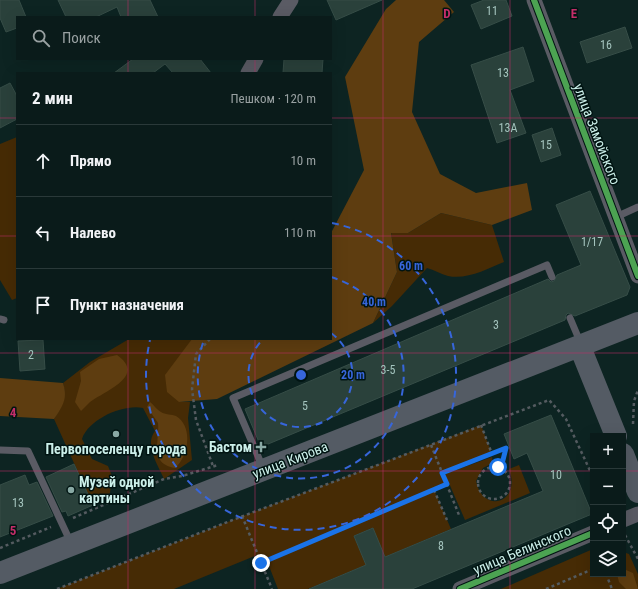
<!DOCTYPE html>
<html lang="ru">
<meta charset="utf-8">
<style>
:root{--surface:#0a1b1a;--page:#182827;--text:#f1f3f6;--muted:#99a1a2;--line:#2a3939}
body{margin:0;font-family:"Roboto Condensed",sans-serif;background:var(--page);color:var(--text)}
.controls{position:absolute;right:12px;bottom:12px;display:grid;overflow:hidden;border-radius:0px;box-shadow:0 4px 16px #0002}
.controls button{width:36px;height:36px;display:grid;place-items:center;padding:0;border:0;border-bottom:1px solid var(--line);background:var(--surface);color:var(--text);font:20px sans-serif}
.stop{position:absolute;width:12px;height:12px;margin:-9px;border:3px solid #1a73e8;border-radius:50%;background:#fff}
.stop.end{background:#1a73e8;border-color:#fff;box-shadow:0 1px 4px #0008}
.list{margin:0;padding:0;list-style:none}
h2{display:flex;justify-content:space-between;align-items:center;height:52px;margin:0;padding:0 16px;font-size:17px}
h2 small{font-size:13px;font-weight:400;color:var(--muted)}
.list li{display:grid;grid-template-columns:26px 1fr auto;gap:12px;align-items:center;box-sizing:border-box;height:72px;padding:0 16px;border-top:1px solid var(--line)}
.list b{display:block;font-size:15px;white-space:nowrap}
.list em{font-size:13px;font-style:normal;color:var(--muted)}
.icon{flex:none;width:22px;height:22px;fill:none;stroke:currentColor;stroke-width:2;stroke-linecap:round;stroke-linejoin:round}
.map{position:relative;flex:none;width:638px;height:589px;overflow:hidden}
.search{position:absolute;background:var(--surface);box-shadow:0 4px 16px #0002;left:16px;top:16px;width:316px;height:44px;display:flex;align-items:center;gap:10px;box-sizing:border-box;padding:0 14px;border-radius:0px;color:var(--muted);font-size:15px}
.panel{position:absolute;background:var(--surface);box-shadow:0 4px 16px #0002;left:16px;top:72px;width:316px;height:268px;border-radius:0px}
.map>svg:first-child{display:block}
</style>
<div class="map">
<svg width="638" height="589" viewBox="0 0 638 589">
<rect width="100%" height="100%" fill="#0d2422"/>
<path fill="#462b05" d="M17,137V298L12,300L0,280V144Z
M441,213L492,225L504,262C487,269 467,280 448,276C441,274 434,270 427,268L392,306L373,323L397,272L391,232L408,233Z
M129,339H192L188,346L179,402H190L188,418L192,460L164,479C158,465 144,445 155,431L143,408C123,404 89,419 82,439L92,459L108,466L112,476L110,493L93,505L54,419C62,407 67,397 63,383L90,362Z
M481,425L492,454L442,473L447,484L434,490L451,529L385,557L372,528L354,536L366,565L308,589H278L267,561L261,563L257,555L174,589H57L230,521Z
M492,457L493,463L483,468L476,481C483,515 522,503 509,469L519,465L530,493L465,520L445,474Z
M593,549V574H623V552L629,554L638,574V589H501Z"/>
<path fill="#5e3d10" d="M396,0H444L454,12L419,42L412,112L440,174L476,193L527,183L532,210L492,225L441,213L408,233H391L397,272L373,323L217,399L179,402L167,392L165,375L192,339H331V233L364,170L345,77L386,9Z
M117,355C147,376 105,391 90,402C87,405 84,408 81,411L75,402L81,381L80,372L99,359Z
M0,378L63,383C68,398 63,406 54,419L0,416Z
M150,402C154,405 157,410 161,412C165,415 172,414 176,416C194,427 188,457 175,468C148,463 160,441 158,423L147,407Z
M626,570L633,573L638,589H626L619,582L617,574H623V571Z"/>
<path fill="#2a413b" stroke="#364d47" d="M0,0H19L26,17H17V28L6,32L0,18Z
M58,0H150L158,17H121L117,7L96,17H66Z
M327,0H382L336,20Z
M484,0H506L512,16L481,29L471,5Z
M625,27L632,48L587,63L580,42Z
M523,47L534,81L510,90L526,133L497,143L471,65Z
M133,59H200L211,73H173L165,64L153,73H114Z
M284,59H323L322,73H283Z
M10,83L17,96V119L0,128V88Z
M552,128L561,155L541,162L532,135Z
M590,191L630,287L627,295L575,316L568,313L566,315L565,320L261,447L245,409L548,279L551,282L554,281L557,275L581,265L556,205Z
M43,340L45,369L20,371L18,341Z
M551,415L592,514L412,589H309L366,565L354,536L373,528L385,557L543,491L527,453L514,459L504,434Z
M74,464L93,505L68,516L66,511L62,512L46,477Z
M25,475L29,485L37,482L53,516L0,537V485Z"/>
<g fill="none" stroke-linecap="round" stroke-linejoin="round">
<path stroke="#545b60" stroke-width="2.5" stroke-dasharray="3 3" stroke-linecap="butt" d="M210,339L196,354L192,389L196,420L213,466
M633,424L634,401L638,390
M481,425L492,454
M431,445L459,515
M478 483a16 16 0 1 1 32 0a16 16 0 1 1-32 0Z
M442,473L506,448L501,468
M434,490L447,520
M242,516L272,589
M73,518L164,479L182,476L218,465
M625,535L638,559
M0,548L51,527
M261,563L447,484
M606,574L612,589
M57,589L230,521L549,400L566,419L593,477
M546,589L593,569"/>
<path stroke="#5a5b64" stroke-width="7" d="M616,217L638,207
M570,318L581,344
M0,319L4,320
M0,450L28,451L71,543
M263,468L233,398L547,265L552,277"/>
<path stroke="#5a5b64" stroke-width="15" d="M534,0L638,276
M280,17L291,0
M248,73L256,59
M623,520L638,514
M460,589L593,533"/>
<path stroke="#545b64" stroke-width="22" d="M580,347L616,436
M623,454L638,492
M0,573L638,323"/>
<g stroke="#001412" stroke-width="8">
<path id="cycleway" d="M534,0L638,276
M460,589L593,533"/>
</g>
<use href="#cycleway" stroke="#4ca352" stroke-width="6"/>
</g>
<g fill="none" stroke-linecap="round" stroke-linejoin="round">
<path stroke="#1a73e8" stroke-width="5" d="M261,563L447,484L442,473L506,448L501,468L498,467"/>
</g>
<path fill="none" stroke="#c32e69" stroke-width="1" stroke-opacity="0.55" d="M128,0V17M255,0V17M383,0V589M510,0V589M128,59V73M255,59V73M0,118H17M331,118H638M0,236H17M331,236H638M128,339V589M255,339V589M0,353H638M0,471H593M623,471H638"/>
<g fill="none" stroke="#3766db" stroke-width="2" stroke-dasharray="7 5">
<path d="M331 333A52 52 0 1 1 263 339"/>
<path d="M331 277A103 103 0 1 1 204 340"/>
<path d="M332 223A155 155 0 1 1 150 340"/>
</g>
<g fill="#89a9a4" stroke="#001412" stroke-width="1.5">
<circle cx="116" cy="434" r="4"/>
<path d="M259 441h4v4h4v4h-4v4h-4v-4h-4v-4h4z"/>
<circle cx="71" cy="490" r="4"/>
</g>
<g text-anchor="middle" stroke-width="3" stroke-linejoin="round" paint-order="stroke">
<g font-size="12" fill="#a4c4be">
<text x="492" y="15">11</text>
<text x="606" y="49">16</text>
<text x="503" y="77">13</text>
<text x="508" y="132">13А</text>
<text x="546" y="149">15</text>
<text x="592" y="246">1/17</text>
<text x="496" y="329">3</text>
<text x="31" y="359">2</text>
<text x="388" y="374">3-5</text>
<text x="305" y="410">5</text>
<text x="556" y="479">10</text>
<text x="18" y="507">13</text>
<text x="441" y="550">8</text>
</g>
<g font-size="14" fill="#ccf0ea" stroke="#001412">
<text transform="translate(597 134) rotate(69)" y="5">улица Замойского</text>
<text transform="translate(290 460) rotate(-21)" y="5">улица Кирова</text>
<text transform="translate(522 550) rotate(-23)" y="5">улица Белинского</text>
</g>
<g font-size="14" font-weight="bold" fill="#ccf0ea" stroke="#001412" text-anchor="end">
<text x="252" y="452">Бастом</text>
<text x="116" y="454" text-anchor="middle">Первопоселенцу города</text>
<text x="79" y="487" text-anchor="start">Музей одной<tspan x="79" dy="16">картины</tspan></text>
</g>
</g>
<g font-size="13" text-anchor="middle" font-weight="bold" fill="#c32e69" stroke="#001412" stroke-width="3" stroke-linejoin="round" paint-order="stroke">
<text x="447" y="18">D</text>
<text x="574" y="18">E</text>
<text x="13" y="417">4</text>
<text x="13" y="535">5</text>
</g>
<circle cx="301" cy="375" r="6" fill="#3766db" stroke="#001412" stroke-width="2"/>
<g font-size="12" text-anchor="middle" font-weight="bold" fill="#3766db" stroke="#001412" stroke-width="3" stroke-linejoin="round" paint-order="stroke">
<text x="411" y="270">60 m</text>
<text x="374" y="306">40 m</text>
<text x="353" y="379">20 m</text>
</g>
</svg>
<div class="controls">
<button>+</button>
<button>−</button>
<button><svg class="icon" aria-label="locate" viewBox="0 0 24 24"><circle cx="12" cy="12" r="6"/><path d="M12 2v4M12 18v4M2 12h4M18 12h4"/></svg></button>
<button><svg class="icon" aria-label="layers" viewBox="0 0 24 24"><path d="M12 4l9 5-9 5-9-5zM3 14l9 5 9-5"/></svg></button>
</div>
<div class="stop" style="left:498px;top:467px"></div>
<div class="stop end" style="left:261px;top:563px"></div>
<div class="search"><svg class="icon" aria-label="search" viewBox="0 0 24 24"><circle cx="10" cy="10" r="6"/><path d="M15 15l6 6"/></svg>Поиск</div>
<section class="panel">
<h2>2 мин<small>Пешком · 120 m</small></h2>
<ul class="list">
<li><svg class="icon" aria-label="ahead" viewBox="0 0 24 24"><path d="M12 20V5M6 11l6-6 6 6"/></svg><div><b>Прямо</b></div><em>10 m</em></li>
<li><svg class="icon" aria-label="left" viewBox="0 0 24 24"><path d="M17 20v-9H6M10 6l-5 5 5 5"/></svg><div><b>Налево</b></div><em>110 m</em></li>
<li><svg class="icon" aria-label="arrive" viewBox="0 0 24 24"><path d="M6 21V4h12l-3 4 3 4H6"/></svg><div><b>Пункт назначения</b></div></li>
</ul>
</section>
</div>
